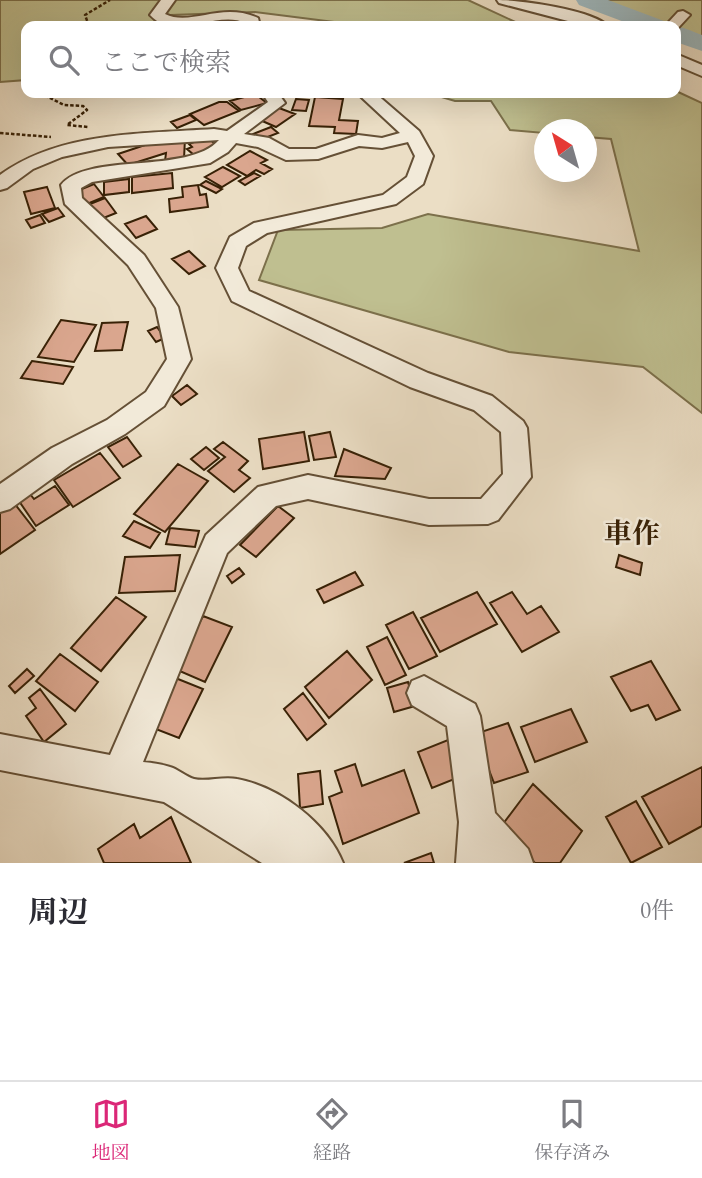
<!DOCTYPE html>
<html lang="ja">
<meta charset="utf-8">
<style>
:root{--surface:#fff;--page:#f7f7f7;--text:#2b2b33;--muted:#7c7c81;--line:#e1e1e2;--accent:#db2777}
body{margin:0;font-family:"EB Garamond","Noto Serif JP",serif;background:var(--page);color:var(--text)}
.compass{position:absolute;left:534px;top:119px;width:63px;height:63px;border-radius:50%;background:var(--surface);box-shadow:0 7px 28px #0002;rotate:323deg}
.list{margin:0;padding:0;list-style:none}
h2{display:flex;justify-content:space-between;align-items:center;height:91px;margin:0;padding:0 28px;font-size:30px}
h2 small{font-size:23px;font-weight:400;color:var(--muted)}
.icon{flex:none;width:38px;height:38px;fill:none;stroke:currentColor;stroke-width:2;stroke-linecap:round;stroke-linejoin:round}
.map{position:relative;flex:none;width:702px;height:863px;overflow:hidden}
.search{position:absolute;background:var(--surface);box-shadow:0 7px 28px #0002;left:21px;right:21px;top:21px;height:77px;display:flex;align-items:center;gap:18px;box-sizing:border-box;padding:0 24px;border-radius:14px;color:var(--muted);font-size:26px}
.sheet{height:217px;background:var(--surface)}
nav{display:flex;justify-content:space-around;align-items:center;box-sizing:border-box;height:98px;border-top:2px solid var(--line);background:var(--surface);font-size:19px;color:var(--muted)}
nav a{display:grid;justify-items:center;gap:4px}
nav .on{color:var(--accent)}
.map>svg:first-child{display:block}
</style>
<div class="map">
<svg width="702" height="863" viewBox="0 0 702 863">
<rect width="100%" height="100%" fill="#ebdec5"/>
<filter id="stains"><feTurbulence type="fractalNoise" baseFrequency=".00286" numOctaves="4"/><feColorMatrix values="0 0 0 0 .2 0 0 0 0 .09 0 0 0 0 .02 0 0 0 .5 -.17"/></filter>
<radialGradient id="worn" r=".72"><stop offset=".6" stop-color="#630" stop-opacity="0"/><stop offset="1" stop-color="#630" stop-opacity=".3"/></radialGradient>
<path fill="#bfbf90" stroke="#7c704b" stroke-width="2" d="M0,0H468L524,26H366L255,12L171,15L164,26H26V80L0,82Z
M584,0H702V44L676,34V26H653Z
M676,91L702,103V413L643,367L509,352L259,280L278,230L382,228L428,214L639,251L611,139L587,137L586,130H544V133L510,130L491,101H455L428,93Z"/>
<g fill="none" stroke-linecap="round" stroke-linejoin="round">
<path fill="#9eb9c0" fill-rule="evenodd" d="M576,0H608L664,21L668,26H635L579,5Z
M675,26C684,27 693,32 702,35V51L676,42Z"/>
</g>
<path fill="#daa68e" stroke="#382106" stroke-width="2" d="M255,94L267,103L241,110L230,101Z
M315,97L343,99L339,120L358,121L356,134L334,133L335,127L309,126Z
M296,99L309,100L306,111L292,110Z
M219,102H227L239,111L204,125L190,114Z
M279,108L295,114L276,127L260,120Z
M190,115L196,120L177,128L171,122Z
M271,127L278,133L260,140L253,134Z
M206,137L217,145L194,155L187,149L192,147L189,144Z
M185,138L184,159L165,161L166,153L128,165L118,154L163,139Z
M250,151L267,160L261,163L272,169L264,174L256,170L247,176L227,165Z
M223,167L240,176L222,187L205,177Z
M172,173L173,188L132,193V177Z
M254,173L260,176L245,185L239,181Z
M129,179V192L104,195V182Z
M206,181L222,189L216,193L200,185Z
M94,184L104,197L87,204L77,191Z
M198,185L200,195L206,194L208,207L170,212L169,199L183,197L182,187Z
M47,187L55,208L31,214L24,192Z
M105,198L116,213L101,219L90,204Z
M58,208L64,216L49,222L42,214Z
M40,215L45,223L31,228L26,220Z
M146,216L157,229L136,238L125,224Z
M189,251L205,266L189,274L172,259Z
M61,320L96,325L74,362L38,357Z
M128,322L122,350L95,351L102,323Z
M157,327L165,338L156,342L148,331Z
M32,361L73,367L63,384L21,378Z
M187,385L197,394L181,405L172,396Z
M304,432L309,461L263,469L259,439Z
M330,432L336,457L314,460L309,436Z
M127,437L141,456L123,467L108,447Z
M223,442L248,461L239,470L250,478L234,492L208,471L225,457L214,449Z
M206,447L219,458L204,470L191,459Z
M344,449L391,468L385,479L335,476Z
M100,453L120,478L73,507L54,480Z
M178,464L208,481L165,532L134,514Z
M55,486L69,505L36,526L19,501L30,494L34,499Z
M11,499L35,530L0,554V507Z
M278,506L294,518L256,557L240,545Z
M134,521L160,533L150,548L123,536Z
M170,528L199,531L195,547L166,544Z
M180,555L175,591L119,593L125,557Z
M619,555L642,563L640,575L616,567Z
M239,568L244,574L232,583L227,576Z
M355,572L363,585L324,603L317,590Z
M477,592L497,624L440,652L421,618Z
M512,592L527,614L541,606L559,632L522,652L490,603Z
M116,597L146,617L101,671L71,648Z
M413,612L437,656L409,669L386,625Z
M203,616L232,627L205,682L175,669Z
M387,637L406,675L385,685L367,647Z
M347,651L372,680L329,718L305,687Z
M60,654L98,682L75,711L36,681Z
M651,661L680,710L656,720L648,705L631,711L611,677Z
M27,669L34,676L15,693L9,686Z
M173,677L203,689L179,738L148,726Z
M408,682L415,706L394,712L387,688Z
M40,689L66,724L44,742L26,716L36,708L29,698Z
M303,693L326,724L307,740L284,709Z
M571,709L587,742L535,762L521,727Z
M508,723L528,772L494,783L475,734Z
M448,740L462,776L432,788L418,752Z
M355,764L362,786L404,770L419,813L343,844L329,797L342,792L335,771Z
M702,767V826L669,844L642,797Z
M320,771L323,804L300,808L298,774Z
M533,784L582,831L560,863H535L500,828Z
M636,801L662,847L631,863L606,817Z
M171,817L191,863H104L98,849L134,824L140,838Z
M431,853L434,863H404Z"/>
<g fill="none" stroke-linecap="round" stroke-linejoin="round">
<g stroke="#655036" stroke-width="4">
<path id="street" d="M161,0H175L165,14C191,27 221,1 258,18L260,26H246V23C215,9 176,43 150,15Z
M497,0C521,0 592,10 608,26H587L499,3Z
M683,11L690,15L677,29L676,26H665L678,12Z
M676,54L702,65V76L676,65Z
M262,93H278L285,103L244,134L269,138L289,149H316L358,135L382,138L400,133L357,93H375L419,131L433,156L423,184L396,204L267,233L246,246L238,268L249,291L428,373L492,396L523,421L527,428L531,477L498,520L488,524L429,525L308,499L276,506L227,553L143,762C152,763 161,764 170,767C178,769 186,777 194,779C207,782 223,776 237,779C280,787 327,823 343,863H262L164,802L0,770V734L110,755L206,535L258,487L308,475L429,499H481L503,474L501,432L474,410L410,387L232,301L216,268L230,237L254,223L383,195L407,177L415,156L408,142L382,148L359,146L318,159L286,160L258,147L236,143L228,152L210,163L92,182L81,188L82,198L144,255L178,307L191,359L164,406L125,434L72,464L10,509L0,512V484L52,448L107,420L146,392L167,359L156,308L128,265L65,204L61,185C87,152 188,175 219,140L108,147L62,157L33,169L7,188L0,190V175C61,131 142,134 214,129L227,131L268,102Z
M424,676L475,704L480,716L495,813L528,849L533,863H456L459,822L447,726L412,705L407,693L412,681Z"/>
</g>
<path stroke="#382106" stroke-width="2.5" stroke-dasharray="3.5 2" stroke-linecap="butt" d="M89,26L85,15L110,0
M40,93L64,105L83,106L87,110L67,125L88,127
M0,133L51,137"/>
<use href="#street" fill="#f2ead9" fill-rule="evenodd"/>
</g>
<g text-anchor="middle" stroke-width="5" stroke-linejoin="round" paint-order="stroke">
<g font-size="28" font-weight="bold" fill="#382106" stroke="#f2ead9">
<text x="632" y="543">車作</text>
</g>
</g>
<rect width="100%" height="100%" filter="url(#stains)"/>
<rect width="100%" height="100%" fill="url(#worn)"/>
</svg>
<svg class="compass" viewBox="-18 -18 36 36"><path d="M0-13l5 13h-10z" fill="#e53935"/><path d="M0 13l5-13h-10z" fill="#7c7c81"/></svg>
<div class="search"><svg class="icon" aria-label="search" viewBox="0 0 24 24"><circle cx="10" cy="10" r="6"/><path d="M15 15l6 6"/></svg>ここで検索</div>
</div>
<section class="sheet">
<h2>周辺<small>0件</small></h2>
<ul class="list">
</ul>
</section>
<nav>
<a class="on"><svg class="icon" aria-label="map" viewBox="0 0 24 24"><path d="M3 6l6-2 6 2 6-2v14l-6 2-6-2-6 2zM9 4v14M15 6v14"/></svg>地図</a>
<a><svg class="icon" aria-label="directions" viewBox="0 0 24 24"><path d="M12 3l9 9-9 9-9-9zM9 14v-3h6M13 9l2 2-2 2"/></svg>経路</a>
<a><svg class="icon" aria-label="saved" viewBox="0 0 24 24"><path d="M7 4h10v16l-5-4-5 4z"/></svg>保存済み</a>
</nav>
